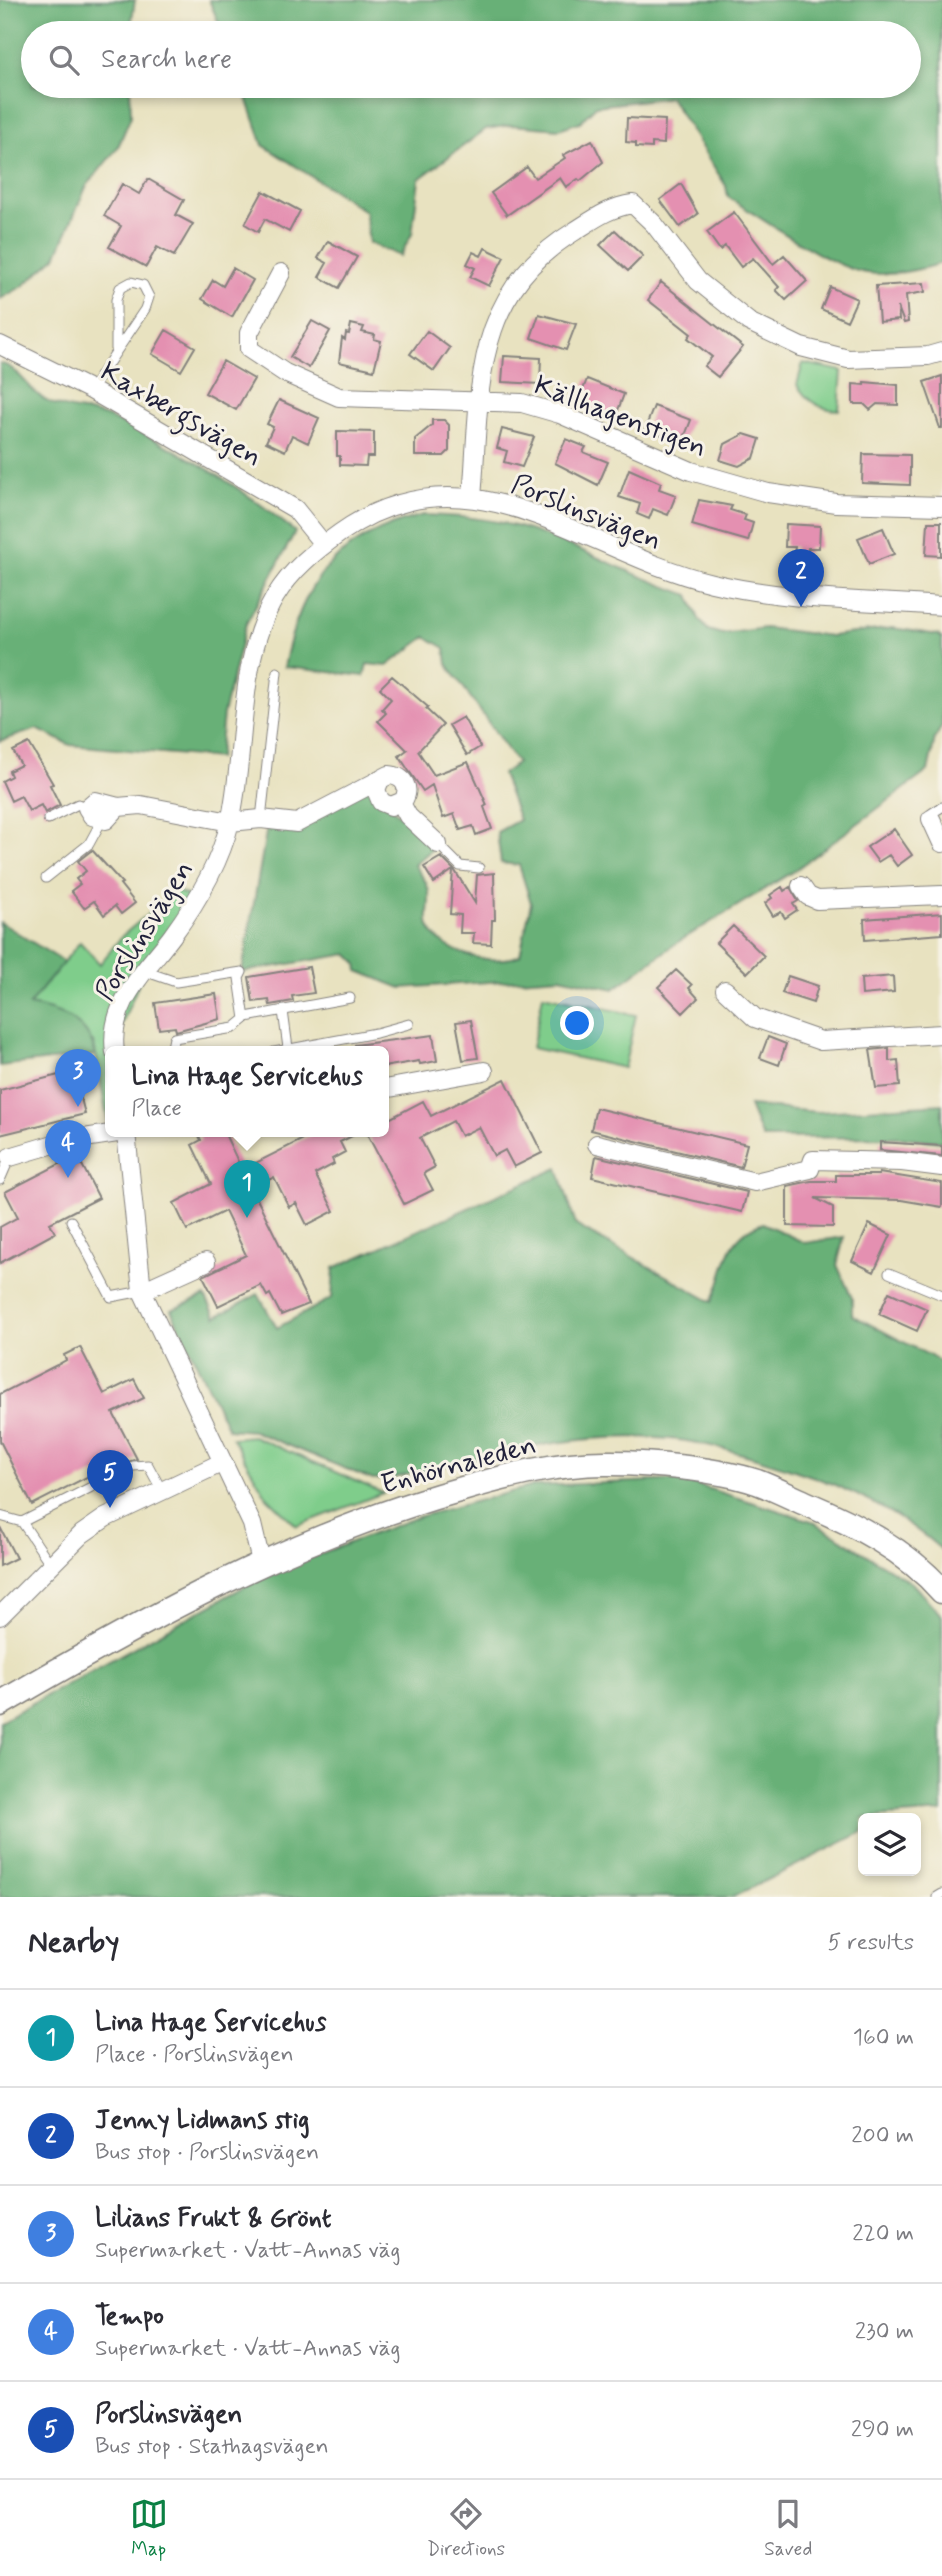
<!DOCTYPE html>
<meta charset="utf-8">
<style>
:root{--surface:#fff;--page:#f7f7f7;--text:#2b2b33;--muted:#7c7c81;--line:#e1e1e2;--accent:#0b8043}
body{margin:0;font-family:Mynerve,sans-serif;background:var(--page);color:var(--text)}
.controls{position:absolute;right:21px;bottom:21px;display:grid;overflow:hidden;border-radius:10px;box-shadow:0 4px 10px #0003}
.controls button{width:63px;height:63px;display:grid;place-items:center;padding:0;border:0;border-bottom:2px solid var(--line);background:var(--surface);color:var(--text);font:35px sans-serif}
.you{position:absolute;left:578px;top:1024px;width:24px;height:24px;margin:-18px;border:5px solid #fff;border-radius:50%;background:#1a73e8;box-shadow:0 0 0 10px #1a73e833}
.badge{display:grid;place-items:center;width:46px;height:46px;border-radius:50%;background:var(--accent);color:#fff;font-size:23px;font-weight:700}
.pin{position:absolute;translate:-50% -58px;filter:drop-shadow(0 2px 4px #0008)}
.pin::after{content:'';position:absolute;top:37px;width:24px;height:21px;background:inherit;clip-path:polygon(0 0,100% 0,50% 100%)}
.popup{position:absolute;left:105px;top:1046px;width:284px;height:91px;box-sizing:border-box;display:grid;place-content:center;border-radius:10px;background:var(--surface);filter:drop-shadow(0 2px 5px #0005);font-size:23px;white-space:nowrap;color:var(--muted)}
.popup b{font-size:26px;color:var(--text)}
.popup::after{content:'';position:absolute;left:50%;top:100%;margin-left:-14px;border:14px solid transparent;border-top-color:var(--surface)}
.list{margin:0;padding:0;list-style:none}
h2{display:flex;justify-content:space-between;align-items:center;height:91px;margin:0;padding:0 28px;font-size:30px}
h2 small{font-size:23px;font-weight:400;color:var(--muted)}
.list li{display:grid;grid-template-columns:46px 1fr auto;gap:21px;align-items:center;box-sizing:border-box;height:98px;padding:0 28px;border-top:2px solid var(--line)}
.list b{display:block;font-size:26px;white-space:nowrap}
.list p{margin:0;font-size:23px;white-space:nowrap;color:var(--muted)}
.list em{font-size:23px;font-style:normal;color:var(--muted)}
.icon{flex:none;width:38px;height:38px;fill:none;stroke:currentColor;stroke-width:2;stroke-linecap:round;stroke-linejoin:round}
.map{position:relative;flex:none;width:942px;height:1897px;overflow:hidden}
.search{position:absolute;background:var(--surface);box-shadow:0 4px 10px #0003;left:21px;right:21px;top:21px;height:77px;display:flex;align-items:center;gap:18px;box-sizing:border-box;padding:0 24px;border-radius:38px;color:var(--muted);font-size:26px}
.sheet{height:581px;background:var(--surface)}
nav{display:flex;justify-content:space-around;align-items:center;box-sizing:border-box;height:98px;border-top:2px solid var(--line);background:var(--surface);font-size:19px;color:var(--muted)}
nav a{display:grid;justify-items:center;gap:4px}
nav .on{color:var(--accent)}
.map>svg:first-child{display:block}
</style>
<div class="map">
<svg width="942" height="1897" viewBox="0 0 942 1897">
<rect width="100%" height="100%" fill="#f7f3e8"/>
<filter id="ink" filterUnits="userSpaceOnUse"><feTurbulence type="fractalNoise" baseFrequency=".0143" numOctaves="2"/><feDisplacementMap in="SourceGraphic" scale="14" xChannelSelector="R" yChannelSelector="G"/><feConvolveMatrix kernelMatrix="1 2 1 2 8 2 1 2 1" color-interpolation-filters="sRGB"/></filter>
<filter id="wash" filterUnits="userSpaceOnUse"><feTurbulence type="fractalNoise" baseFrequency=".00686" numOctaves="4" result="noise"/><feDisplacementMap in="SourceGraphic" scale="28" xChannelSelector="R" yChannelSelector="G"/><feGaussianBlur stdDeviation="1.57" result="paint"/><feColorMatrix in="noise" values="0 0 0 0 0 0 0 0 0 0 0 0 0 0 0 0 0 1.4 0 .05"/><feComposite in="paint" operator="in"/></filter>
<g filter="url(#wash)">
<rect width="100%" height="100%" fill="#e8e2c0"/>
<path fill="#7fcd8b" stroke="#507863" stroke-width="2" d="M803,363L842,371L839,410C820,410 807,401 797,385Z
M176,891L196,899L144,971L110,1052V1134L94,1043L28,1005L80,942L100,964L122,936Z
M543,995L636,1015L624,1068L532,1048Z
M253,1436L383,1493L297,1526L267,1497L232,1438Z"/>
<path fill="#67b077" stroke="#446959" stroke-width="2" d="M0,0H135L130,33H33V86H130L131,116L118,147L86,187L56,257L23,286L0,299Z
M209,0H942V263C919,270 891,277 867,273C833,269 759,217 728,197L726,186L670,97L596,106L580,122L559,129L511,125L486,129L419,179L412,234L400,256L369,243L365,211L263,145L243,86H909V33H223Z
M0,363C21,369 27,389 45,400C64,411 92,410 112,419C179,449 240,485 295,532L246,624L223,714L219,758L70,745L37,729L0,741Z
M423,515C456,516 487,518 519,527C577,544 631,576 689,595L699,619L708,630L722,634L765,628L831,636L893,628L938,635L942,639V726L935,738L928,771L794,871L675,944L614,989L560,977L401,988L358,971L357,963L348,954L242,972L268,821L282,823L380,780L387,805L438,844L414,865C419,872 426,880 428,888C432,899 425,915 429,926C441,954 494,967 520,955L531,903L519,865L501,863L497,832L519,820L502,774L517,763L447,664L445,648L426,637L387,666L367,664L364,676L284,667C301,580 336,538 423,515Z
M0,922L64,962L29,1005C57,1009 91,1022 95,1055L0,1066Z
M942,1104V1142L901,1137L762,1138L749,1106L819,1112Z
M558,1168L576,1225L712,1302C728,1269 722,1237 763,1223L805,1243L844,1237L837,1265L852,1298V1315L942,1362V1550C900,1513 846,1487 794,1470C758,1458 723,1447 686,1441C587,1427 489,1455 394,1478L373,1480L253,1431L228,1429L171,1310L205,1296L216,1317L258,1294L277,1328L332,1298L334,1268Z
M681,1480L812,1521L912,1583L942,1616V1812L863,1818V1832L733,1897H0V1721L269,1573L418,1517L533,1486Z"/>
<g id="blocks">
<path fill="#e490b1" d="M627,118L665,120L664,144L652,143V148L636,147V143L626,142Z
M592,140L603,162L580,181L578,179L566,187L560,178L507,215L491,193L527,167L535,178L565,158L563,155Z
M148,179L184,200L176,215L193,224L174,256L157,247L146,267L109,247L121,226L104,216L122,184L139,194Z
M681,184L698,214L680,227L660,200Z
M263,191L300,211L289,232L265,219L258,232L245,224Z
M734,212L773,264L784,255L807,281L786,300L776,290L779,287L753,258L741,267L725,246L720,250L707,232Z
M615,230L643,256L628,271L600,245Z
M328,241L357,257L339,288L319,277L327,263L318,258Z
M485,248L504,257L489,286L470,277L475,268L467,264L473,252L481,256Z
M233,268L253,280L232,317L202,299L213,280L223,286Z
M661,282L743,347L718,377L704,366L712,357L688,338L691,334L648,300Z
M924,283L925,292L906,295L908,322L904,323L898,307L899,320L879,322L876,286Z
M830,287L857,299L847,321L821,309Z
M539,314L576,324L566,350L531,338Z
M312,321L330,331L309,368L290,357Z
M351,324L364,327L362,332L375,335L374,339L381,341L374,370L339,362L342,338L345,340L346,333L349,334Z
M166,330L195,347L181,371L152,354Z
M427,331L450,348L434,371L410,354Z
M504,356L541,358L540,384L502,382Z
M223,361L254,379L236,410L205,393Z
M942,376V428H940L924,382Z
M587,379L624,394L615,418L578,403Z
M864,382L898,385V405L877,404L870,410L864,404H853V384L864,385Z
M279,400L319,418L308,443L292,435L285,451L266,442L273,427L267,424Z
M654,406L691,420L682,443L645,429Z
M432,420H444L449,425V451L444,456H415V439L432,425Z
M502,429L534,437L522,467L504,462L507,451L497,448Z
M337,431L374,432V457H367L366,466L340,465V456H337Z
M744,434L760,439L754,458L739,466L720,460L725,444Z
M566,439L586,447L583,452L608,462L598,485L555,463Z
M863,454L910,455V485L862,483Z
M629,469L661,483L659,489L676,495L668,515L653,509L649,519L637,514L640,504L619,497Z
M699,500L732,506L730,510L746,515L744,520L753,523L748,541L692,525Z
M928,522H941V556L926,555Z
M786,524L820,526L819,548H808V553H794L795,547H785Z
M883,528L894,554L869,564L858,538Z
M392,676L428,707L426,709L443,725L418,751L434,775L468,762L487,805L484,807L492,829L476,835L473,826L460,830L454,814L443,818L432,785L423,791L409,771L399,756L407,750L378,721L386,713L382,709L391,699L380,688Z
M463,717L480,747L467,755L449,725Z
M29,743L53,784L50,785L60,805L45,813L41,805L29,811L21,796L11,801L2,781L11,776L9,771L21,765L13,751Z
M894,829L912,855L897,866L889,855L878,862L867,847Z
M92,850L122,883L120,884L135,903L121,914L115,906L104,915L94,901L84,908L71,891L80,884L76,879L86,871L78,861Z
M441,857L455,871L475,903L477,875L494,873L495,920H492L491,944L473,943L474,933H460L461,915L450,914L453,870L434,883L424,867Z
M782,887L784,891L790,887L798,901L793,904L797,910L785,918L781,912L773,916L765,903L772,898L770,895Z
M942,913V934L865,940L864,919Z
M733,926L764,956L747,973L716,943Z
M309,967L314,993L292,996L293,1001L270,1005L269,1000L253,1002L249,977Z
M676,970L692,985L689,988L698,998L683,1013L658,987Z
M788,976L818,986L813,1003L782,993Z
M893,976L894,992L862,995L861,979Z
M216,994L220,1019L176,1031L175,1027L159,1029L155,1003Z
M471,1020L478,1058L463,1060L456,1022Z
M433,1035L437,1061L420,1064L419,1061L383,1067V1052H355V1045Z
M768,1037L786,1044L779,1065L760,1058Z
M889,1048V1061L898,1060L900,1086L876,1088L870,1050Z
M74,1071L85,1114L0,1135V1090Z
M505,1079L542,1153L514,1167L505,1150L494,1156L479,1127L461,1136L453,1121L420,1138L435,1167L424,1173L433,1190L404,1204L366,1132H383V1122L423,1101L431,1116Z
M596,1108L747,1144L741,1167L591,1130Z
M205,1132H224L242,1170L317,1132H360L340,1142L345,1152L332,1159L334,1164L315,1174L334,1211L307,1225L296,1203L289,1207L274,1177L252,1189L309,1304L281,1315L270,1294L267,1296L261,1285L218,1306L203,1276L246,1255L225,1211L187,1230L174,1203L211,1184L192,1145L201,1140L199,1136Z
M880,1142L942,1146V1156L880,1150Z
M77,1155L99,1198L50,1223L55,1233L0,1263V1227L18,1217L5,1192Z
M596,1156L747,1192L742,1212L592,1177Z
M879,1173L942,1183V1207L901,1200L815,1198L833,1207V1227L787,1226V1186L811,1181H836V1175H879Z
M869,1224L891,1235L874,1272L852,1261Z
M889,1292L927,1309L917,1331L879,1314Z
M80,1347L104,1394L134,1379L144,1398L113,1413L137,1459L120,1465L118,1461L32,1505L0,1441V1394L57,1365L66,1360L64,1355Z
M0,1527L16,1558L0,1566Z"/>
</g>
</g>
<g filter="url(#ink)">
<use href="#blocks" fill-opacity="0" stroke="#85827e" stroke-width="2"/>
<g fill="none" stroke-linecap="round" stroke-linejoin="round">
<g stroke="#85827e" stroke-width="11">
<path id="lane" d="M91,390L116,352V300L120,288L131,282L143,285L149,297L145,309L116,352
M48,819L78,804L87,808
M261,819L277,672
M931,819L932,813L942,807
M438,844L460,866L479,868
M46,878L89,844L102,820
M144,971L176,982L242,972L239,978L245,1019L234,1028L174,1038L171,1052
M283,1011L288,1048
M246,1017L350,998
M274,1052L376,1033L409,1024
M0,1180L10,1157
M71,1221L111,1297L142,1291
M889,1273L942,1295
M0,1516L22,1522L51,1565
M22,1522L133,1466L148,1465L161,1489
M937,1897L942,1894"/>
</g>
<g stroke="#85827e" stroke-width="20">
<path id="street" d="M281,273L249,333V349L285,373L339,397L522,403L560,414L691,471L768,493L836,503L942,506
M0,345L91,390L295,509L324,545
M472,498C481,390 470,295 575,231C594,219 610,207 633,204L654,224L698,281L749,322L801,347L848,359L928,356L942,352
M401,803L408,816L438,844
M118,807L106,820L92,816L87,808L95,801L118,807L141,805L230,822L261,819L297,823L389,775C404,776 411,788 403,801L391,806L381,802L376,790L380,780
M931,819L942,843
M801,886L808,896L817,900L942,895
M725,990L755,1018L821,1041L942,1034
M115,1052C108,1003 146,971 172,936C197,902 220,863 230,822C247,749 236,663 275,597C291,570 315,551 340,533C472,440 584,553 712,583C789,601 864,600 942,606
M384,1089L484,1071
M126,1132L142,1291L252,1524L261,1562
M597,1144L755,1182L810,1169L813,1160L902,1162L942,1167
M10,1157L64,1141L124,1132
M142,1291L206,1262
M0,1616L82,1534L105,1518L221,1463"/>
</g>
<g stroke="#85827e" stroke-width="27">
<path id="secondary" d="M0,1704C147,1618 295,1536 459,1490C507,1476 559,1462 610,1463C651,1463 718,1469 757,1482C773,1488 789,1496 805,1503C855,1524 906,1550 942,1591"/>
</g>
<use href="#lane" stroke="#fff" stroke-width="9"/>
<use href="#street" stroke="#fff" stroke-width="18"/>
<use href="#secondary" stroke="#fff" stroke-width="24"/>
</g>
</g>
<g text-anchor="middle" stroke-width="6" stroke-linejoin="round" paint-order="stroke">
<g font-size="28" fill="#22223b" stroke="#f7f3e8">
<text transform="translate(182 413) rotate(30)" y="10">Kaxbergsvägen</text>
<text transform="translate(621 415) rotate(21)" y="10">Källhagenstigen</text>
<text transform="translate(587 511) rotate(22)" y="10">Porslinsvägen</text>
<text transform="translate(143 930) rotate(-58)" y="10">Porslinsvägen</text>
<text transform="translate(458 1463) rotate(-15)" y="10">Enhörnaleden</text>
</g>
</g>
</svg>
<div class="controls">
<button><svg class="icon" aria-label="layers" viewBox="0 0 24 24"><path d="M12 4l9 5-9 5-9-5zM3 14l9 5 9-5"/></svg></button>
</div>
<div class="you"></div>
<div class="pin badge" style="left:247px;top:1218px;background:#0f9aa8">1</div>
<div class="popup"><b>Lina Hage Servicehus</b>Place</div>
<div class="pin badge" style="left:801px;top:607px;background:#1a4fb4">2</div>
<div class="pin badge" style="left:78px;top:1107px;background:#3f7fe0">3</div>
<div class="pin badge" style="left:68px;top:1178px;background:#3f7fe0">4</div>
<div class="pin badge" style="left:110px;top:1508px;background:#1a4fb4">5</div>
<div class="search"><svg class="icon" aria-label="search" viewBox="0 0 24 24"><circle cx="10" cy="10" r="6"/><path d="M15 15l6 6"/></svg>Search here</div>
</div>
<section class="sheet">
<h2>Nearby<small>5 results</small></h2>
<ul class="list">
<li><span class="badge" style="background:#0f9aa8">1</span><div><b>Lina Hage Servicehus</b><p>Place · Porslinsvägen</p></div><em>160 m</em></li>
<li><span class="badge" style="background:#1a4fb4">2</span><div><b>Jenny Lidmans stig</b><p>Bus stop · Porslinsvägen</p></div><em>200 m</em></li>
<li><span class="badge" style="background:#3f7fe0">3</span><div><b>Lilians Frukt &amp; Grönt</b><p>Supermarket · Vatt-Annas väg</p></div><em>220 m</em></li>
<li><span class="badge" style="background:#3f7fe0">4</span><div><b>Tempo</b><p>Supermarket · Vatt-Annas väg</p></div><em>230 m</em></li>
<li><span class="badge" style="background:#1a4fb4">5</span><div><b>Porslinsvägen</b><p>Bus stop · Stathagsvägen</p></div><em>290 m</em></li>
</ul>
</section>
<nav>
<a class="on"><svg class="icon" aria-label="map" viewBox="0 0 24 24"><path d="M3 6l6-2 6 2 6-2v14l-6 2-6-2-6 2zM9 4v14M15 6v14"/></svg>Map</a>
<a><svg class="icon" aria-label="directions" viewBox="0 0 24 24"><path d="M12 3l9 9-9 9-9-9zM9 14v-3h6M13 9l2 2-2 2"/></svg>Directions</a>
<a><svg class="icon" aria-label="saved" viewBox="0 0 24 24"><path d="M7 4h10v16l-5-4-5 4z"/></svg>Saved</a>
</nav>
